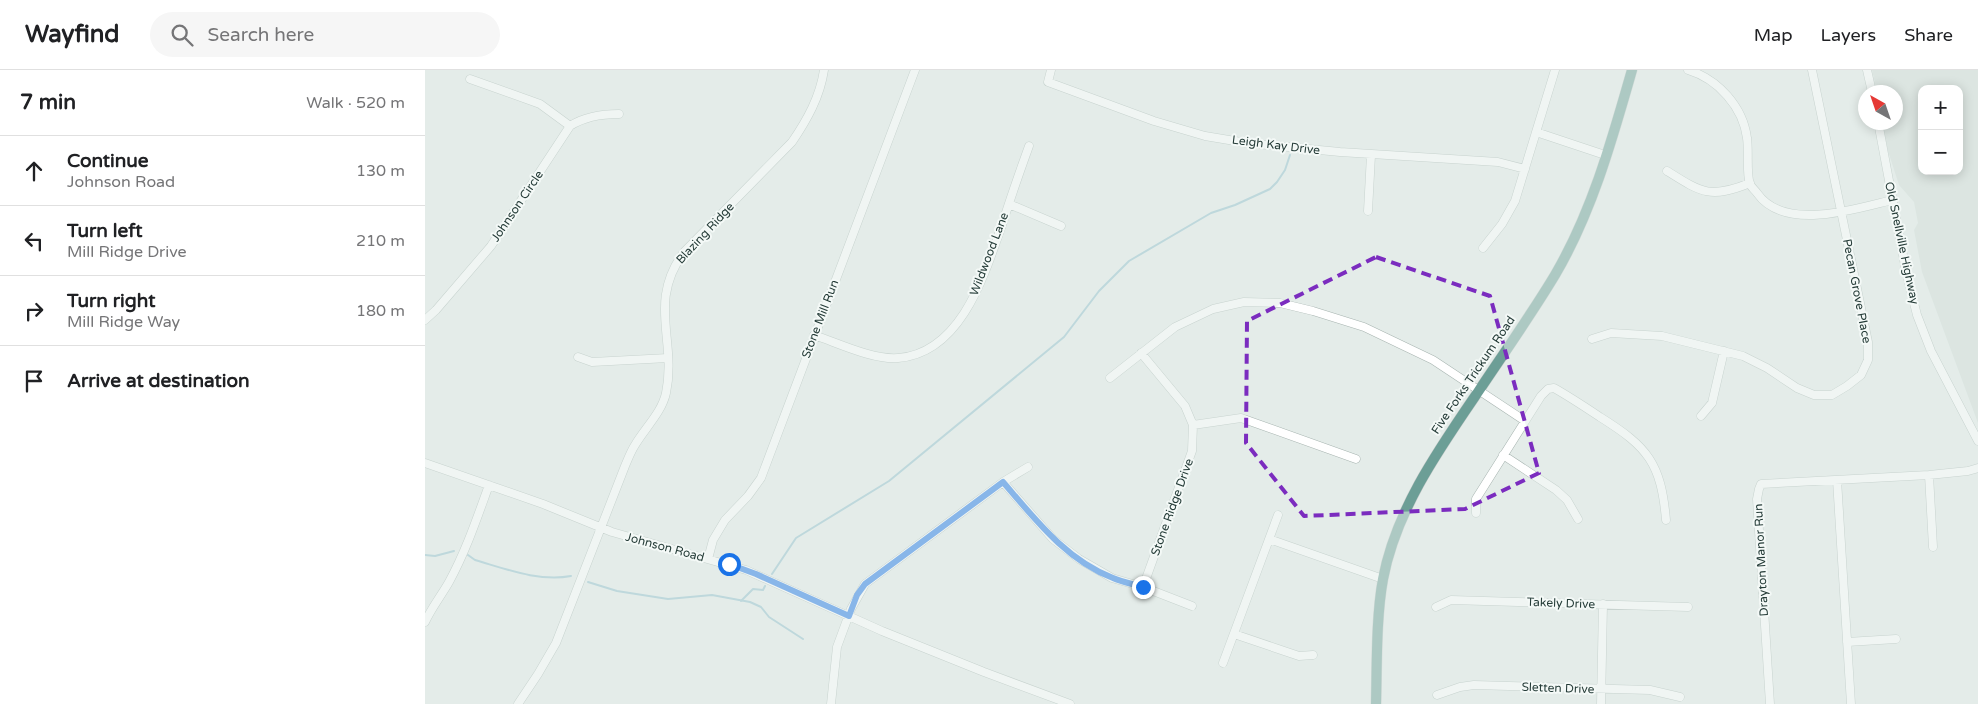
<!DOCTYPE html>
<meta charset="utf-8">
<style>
:root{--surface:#fff;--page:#f6f6f6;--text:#202124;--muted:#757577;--line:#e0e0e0}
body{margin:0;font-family:"Varela Round",sans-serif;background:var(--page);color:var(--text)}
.controls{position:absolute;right:15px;top:15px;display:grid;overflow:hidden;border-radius:10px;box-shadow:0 2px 12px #0003}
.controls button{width:45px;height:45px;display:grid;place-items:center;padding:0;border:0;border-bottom:1px solid var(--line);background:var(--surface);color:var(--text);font:25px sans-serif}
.compass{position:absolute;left:1433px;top:15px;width:45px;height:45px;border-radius:50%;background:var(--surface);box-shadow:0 2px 12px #0003;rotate:320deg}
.stop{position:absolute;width:15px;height:15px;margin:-11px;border:4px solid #1a73e8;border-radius:50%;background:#fff}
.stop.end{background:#1a73e8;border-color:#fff;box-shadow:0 1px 5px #0008}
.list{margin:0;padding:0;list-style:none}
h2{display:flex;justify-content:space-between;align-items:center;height:65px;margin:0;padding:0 20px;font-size:21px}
h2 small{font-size:16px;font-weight:400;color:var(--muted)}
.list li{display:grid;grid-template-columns:32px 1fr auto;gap:15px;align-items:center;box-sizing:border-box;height:70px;padding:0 20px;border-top:1px solid var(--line)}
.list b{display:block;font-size:19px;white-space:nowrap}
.list p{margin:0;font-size:16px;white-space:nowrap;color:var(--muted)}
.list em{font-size:16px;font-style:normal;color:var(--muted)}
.icon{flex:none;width:28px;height:28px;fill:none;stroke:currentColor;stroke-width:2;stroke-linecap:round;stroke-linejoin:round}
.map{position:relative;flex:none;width:1553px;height:634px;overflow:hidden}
header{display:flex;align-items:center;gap:30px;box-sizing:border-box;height:70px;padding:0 25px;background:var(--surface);border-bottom:1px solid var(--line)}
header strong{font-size:24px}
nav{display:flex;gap:28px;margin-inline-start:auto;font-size:18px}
.search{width:350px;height:45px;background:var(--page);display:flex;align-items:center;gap:12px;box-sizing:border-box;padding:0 18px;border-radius:28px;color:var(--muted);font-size:19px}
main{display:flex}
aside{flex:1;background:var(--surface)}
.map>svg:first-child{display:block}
</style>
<header>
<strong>Wayfind</strong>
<div class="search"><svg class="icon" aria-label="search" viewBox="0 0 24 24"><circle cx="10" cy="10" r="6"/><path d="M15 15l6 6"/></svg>Search here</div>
<nav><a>Map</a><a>Layers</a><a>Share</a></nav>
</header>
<main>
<aside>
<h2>7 min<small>Walk · 520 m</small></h2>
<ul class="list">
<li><svg class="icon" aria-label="ahead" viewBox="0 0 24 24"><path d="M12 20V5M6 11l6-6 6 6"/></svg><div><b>Continue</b><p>Johnson Road</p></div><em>130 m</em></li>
<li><svg class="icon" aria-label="left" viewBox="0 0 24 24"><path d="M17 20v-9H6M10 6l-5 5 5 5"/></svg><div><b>Turn left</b><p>Mill Ridge Drive</p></div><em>210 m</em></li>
<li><svg class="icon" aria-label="right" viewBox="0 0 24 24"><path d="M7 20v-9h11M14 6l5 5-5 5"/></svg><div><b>Turn right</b><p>Mill Ridge Way</p></div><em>180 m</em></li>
<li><svg class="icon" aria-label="arrive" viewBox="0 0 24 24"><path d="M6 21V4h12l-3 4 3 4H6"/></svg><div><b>Arrive at destination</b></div></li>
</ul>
</aside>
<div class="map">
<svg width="1553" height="634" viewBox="0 0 1553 634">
<rect width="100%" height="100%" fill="#e4ece9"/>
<path fill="#d2dcd8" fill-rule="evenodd" d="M1447,0H1553V353L1497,202L1489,160L1493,153L1489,132L1474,115L1463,81L1457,53L1470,52V22H1452ZM1497,19H1534V101H1497Z"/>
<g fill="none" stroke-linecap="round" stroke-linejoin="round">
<path stroke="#91becc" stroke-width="2" d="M0,485L10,486L29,481
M43,485L50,490C81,499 114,512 146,506
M347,504L371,468L464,411L639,267L674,221L704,191L786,143L810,135L845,119L852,112L860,100L865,85
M163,512L192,521L243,529L287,525L325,532L336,537L344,547L378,569
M316,531L328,519L338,520L340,516"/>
<g stroke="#a7b4b0" stroke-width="9">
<path id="minor" d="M626,0L623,12L729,51L780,66L822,73L915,82L1073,92L1100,99
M1263,0C1293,9 1318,37 1322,68C1324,80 1321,104 1325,114C1326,117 1330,120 1332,123C1359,162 1430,139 1467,130
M1442,0L1447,22
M45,9L115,34L145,56
M1453,52L1481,201L1492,245L1506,281L1553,371
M1111,62L1180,85
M1242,101C1277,123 1285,129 1325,113
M584,134L636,156
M943,141L946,85
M1058,178L1077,154L1090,131L1130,0
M0,250L11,240L66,176L145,56C159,47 177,44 194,44
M389,265C413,273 448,290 473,288C537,283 560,203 578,152C586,126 595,101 604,76
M1167,269L1186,263L1237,266L1318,286L1342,298L1372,318L1389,325H1407L1422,316L1436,305L1443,290V272L1387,0
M716,283L760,336L768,355L767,381L718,517
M153,287L167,292L243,288
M685,308L750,257L788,239L819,232L855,233L888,241L939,257L1008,290L1100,351
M1276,346L1287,333L1299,281
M768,355L816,348L931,389
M1078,385L1131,420L1142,430L1153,449
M0,393L118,434L187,462L321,500L457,561L559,602L645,634
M1504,405L1508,477
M1412,410L1426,634
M578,412L628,469L654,489L687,508L718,517L767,536
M1051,443V429L1116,326L1123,319L1129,318C1145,327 1160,337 1175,347C1223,377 1236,393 1241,450
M844,469L958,509
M283,489L288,470L300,450L323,426L336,408L490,0
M1011,537L1026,530L1263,537
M0,552C7,537 16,526 24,512C41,481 52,448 64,415
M809,564L874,586L888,585
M1422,572L1471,569
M798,593L853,445
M1012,625L1035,617L1049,615L1225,620L1255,627
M93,634L113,604L131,573L200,396C203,389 206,381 210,375C220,358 237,342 241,323C252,270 222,232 259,182L367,72C382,50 395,27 399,0
M406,634L412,577L426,539L440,514L578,412L603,397
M1176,634L1178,534
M1345,634L1332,429L1334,419L1336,414L1504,405L1543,401L1553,398"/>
</g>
<g stroke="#c2c8c7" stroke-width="11">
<path id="major" d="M951,634C952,596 951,547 958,509C971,440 1014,379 1053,322C1079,283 1106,245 1130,205C1167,142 1187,70 1207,0"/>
</g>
<use href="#minor" stroke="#fff" stroke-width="8"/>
<use href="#major" stroke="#6c9e96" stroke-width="10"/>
</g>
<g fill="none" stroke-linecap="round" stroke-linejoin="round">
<path stroke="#1a73e8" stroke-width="6" d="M304,494L331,504L424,546L432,525L440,514L578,412C610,449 641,490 688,508C697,512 708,514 718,517"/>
</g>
<path d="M0 0H1553V634H0ZM951,187L1065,226L1114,403L1040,439L879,446L821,373L822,251Z" fill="#e4ece9" fill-opacity=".55" fill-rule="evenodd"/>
<path fill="none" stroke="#7b2cbf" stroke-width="4" stroke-dasharray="10 6" stroke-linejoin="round" d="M951,187L1065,226L1114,403L1040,439L879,446L821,373L822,251Z"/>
<g text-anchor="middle" stroke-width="4" stroke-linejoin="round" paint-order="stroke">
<g font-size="12" fill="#253c38" stroke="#f4f9f7">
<text transform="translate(851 75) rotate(7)" y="4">Leigh Kay Drive</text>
<text transform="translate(92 136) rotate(-56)" y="4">Johnson Circle</text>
<text transform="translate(280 163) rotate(-47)" y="4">Blazing Ridge</text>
<text transform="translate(1477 173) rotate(78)" y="4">Old Snellville Highway</text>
<text transform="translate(564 184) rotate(-69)" y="4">Wildwood Lane</text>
<text transform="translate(1432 221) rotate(79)" y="4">Pecan Grove Place</text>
<text transform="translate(395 249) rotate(-69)" y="4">Stone Mill Run</text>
<text transform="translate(1048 305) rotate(-56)" y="4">Five Forks Trickum Road</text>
<text transform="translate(747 437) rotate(-70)" y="4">Stone Ridge Drive</text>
<text transform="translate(240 477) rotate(15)" y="4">Johnson Road</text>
<text transform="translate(1336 490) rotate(-93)" y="4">Drayton Manor Run</text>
<text transform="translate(1136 533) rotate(2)" y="4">Takely Drive</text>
<text transform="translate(1133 618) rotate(2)" y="4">Sletten Drive</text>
</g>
</g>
</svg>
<div class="controls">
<button>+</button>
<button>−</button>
</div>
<svg class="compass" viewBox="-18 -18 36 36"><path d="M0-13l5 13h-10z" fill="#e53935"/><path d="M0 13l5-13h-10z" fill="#757577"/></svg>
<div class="stop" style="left:304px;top:494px"></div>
<div class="stop end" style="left:718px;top:517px"></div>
</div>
</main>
